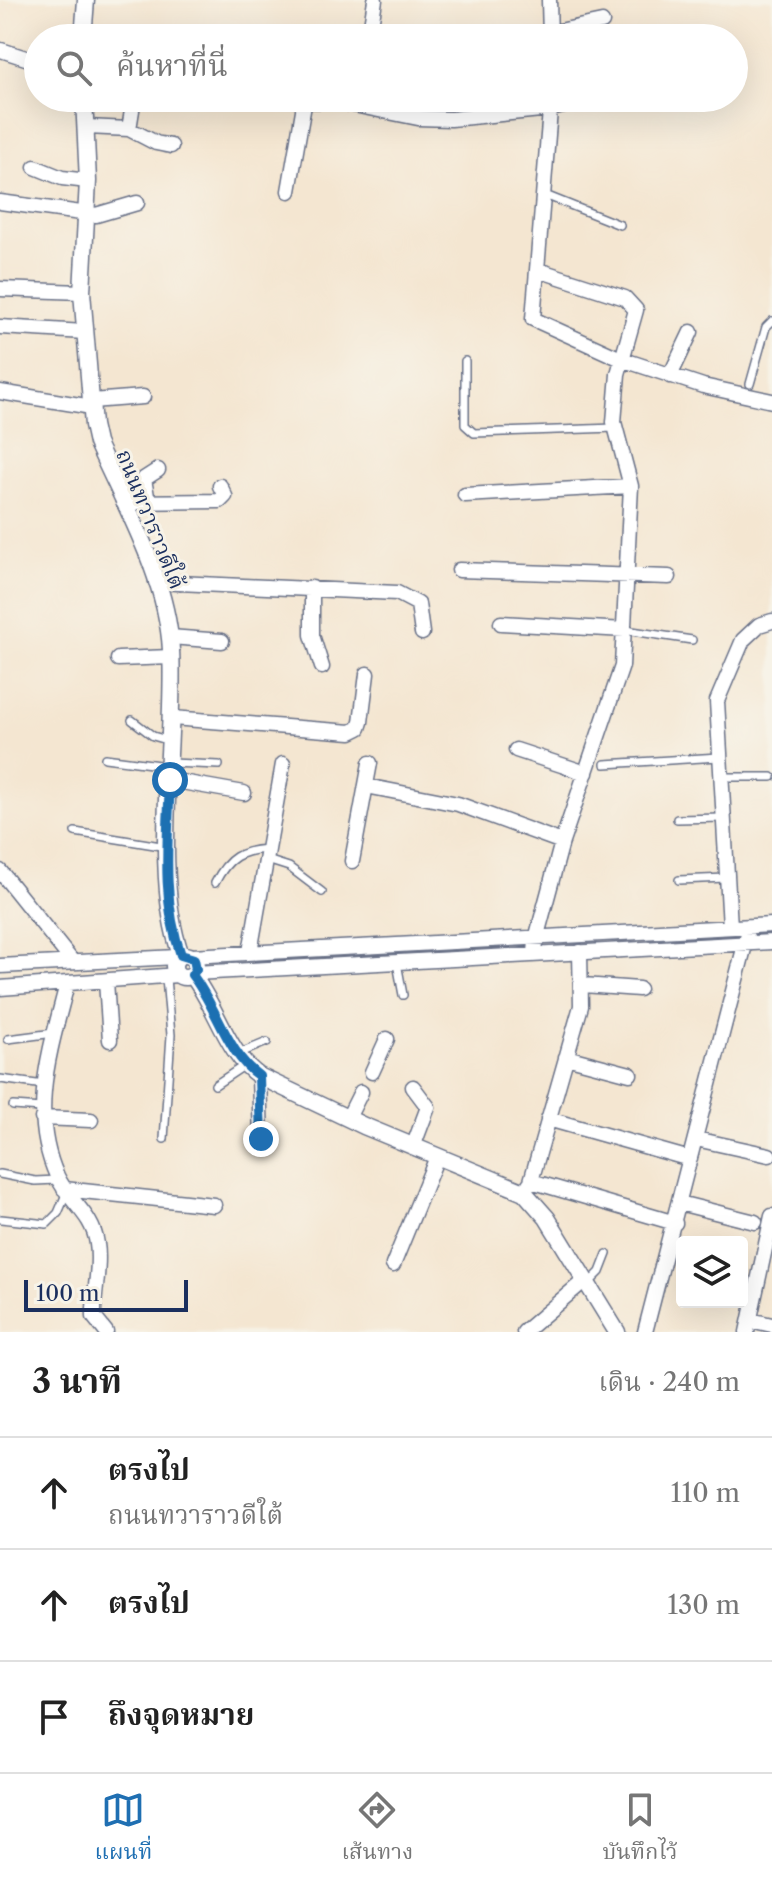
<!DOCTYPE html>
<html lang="th">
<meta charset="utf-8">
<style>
:root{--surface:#fff;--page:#f6f6f6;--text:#222;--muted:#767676;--line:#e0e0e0;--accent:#1f6fb2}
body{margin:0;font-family:"Libre Caslon Text","Noto Serif Thai",serif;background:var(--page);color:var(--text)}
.controls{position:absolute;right:24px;bottom:24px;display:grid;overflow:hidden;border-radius:8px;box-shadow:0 8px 32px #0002}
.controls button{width:72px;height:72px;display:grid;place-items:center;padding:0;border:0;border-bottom:2px solid var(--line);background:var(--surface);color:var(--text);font:40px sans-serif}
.scale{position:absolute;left:24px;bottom:20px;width:164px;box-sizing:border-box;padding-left:8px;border:4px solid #1b2f5e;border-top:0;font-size:22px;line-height:28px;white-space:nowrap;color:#1b2f5e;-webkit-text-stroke:6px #f7f3e8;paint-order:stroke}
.stop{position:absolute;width:24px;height:24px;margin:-18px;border:6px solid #1f6fb2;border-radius:50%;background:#fff}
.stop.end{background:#1f6fb2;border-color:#fff;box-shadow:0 2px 8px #0008}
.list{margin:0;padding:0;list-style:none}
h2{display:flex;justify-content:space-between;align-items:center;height:104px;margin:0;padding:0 32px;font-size:34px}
h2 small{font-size:26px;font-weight:400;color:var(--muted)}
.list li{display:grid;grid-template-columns:52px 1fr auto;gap:24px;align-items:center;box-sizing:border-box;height:112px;padding:0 32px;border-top:2px solid var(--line)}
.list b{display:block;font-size:30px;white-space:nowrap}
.list p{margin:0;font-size:26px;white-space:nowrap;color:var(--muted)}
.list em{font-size:26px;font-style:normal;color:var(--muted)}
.icon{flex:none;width:44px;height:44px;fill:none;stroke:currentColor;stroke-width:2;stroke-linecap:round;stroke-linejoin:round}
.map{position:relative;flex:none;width:772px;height:1332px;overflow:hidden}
.search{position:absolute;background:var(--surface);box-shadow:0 8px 32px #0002;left:24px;right:24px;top:24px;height:88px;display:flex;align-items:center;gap:20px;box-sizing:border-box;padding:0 28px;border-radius:44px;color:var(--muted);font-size:30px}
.sheet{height:440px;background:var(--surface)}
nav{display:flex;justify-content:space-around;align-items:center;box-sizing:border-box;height:112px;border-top:2px solid var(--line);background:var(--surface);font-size:22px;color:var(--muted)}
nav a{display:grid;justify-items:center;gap:4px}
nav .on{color:var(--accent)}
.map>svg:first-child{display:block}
</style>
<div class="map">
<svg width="772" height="1332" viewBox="0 0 772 1332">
<rect width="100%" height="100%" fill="#f7f3e8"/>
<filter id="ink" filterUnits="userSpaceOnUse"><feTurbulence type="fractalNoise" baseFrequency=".0125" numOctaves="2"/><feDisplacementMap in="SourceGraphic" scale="16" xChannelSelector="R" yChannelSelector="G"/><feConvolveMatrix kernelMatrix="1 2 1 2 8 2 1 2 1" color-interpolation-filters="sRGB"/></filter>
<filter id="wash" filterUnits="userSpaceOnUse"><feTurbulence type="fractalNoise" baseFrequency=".006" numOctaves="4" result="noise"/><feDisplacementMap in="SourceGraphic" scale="32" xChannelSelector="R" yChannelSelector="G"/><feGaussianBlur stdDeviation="1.8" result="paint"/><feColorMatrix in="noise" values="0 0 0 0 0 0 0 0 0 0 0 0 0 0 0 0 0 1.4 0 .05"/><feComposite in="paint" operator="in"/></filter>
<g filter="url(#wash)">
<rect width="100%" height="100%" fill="#f4e6d1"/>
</g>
<g filter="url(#ink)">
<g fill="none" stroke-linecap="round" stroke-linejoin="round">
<g stroke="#676f86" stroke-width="10">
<path id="service" d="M545,195L620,225
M465,361V425L474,433L615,428
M750,384L766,327L772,321
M625,630L692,640
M132,720L153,736L167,740
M105,758L167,766
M171,763L219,765
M605,764L719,757
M722,777H772
M677,819L723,818
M75,832L167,847
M267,860L289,867L322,892
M679,880L726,878
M215,883C228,857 241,850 269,849
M397,963L403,995
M8,1039L54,1033
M238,1054L267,1042
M0,1079L44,1085
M215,1085L245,1065
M13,1106L42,1108
M164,1139L171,1035L166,978
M0,1174L35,1181L57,1180
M1,1219L47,1224L58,1213L67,1192
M588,1284L600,1272L607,1254"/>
</g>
<g stroke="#676f86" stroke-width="17">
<path id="minor" d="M549,0L550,38
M550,33L602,22
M369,38L375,0
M1,50L38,62
M263,98L339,102L418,118L451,119L551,109L596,98
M551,98L533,319L621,359L703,386L772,401
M87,127L129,129L156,143L171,146
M129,129L134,98
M35,167L62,178L88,181
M289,191L305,99
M0,202L96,215L137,203
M0,289L82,292
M0,327L85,332
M670,376L691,332
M0,392L92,407
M91,401L143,397
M465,495L631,486
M123,502L220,501L225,496L220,486
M148,502L144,479L158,470
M459,570L669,577
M156,582L397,593L418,604L422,633
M312,588V635L322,667
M501,623L625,630
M170,637L222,641
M118,659L171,657
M172,718L351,732L359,728L361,722L367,674
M516,750L586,773
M170,780L244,793
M366,786L458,804L562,842
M352,861L370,763
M0,871L72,961
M730,927L717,701L743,640L759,625L772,621
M250,952L283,764
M535,955L536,939L562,842L622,666L631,486L614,422L618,374L636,310L625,298L538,270
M191,956L772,925
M0,966L177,957
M194,973L772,942
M106,981L110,1040
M67,984C51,1048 28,1112 57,1176C68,1201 93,1214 97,1244C101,1268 93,1293 94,1317L106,1332
M583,985L639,989
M0,988L178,975
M566,1057L630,1074
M372,1072L387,1039
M259,1076L261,1139
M413,1087L428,1107L413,1147
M42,1118L91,1120
M348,1118L361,1092
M548,1119L690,1159
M696,1139L769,1155
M531,1181L675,1223
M64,1189L214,1205
M524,1192L531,1181L581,1006L580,952
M679,1203L755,1222
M393,1265L437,1157
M750,1320L772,1325
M524,1332L585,1280
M645,1332L747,937
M747,1332L772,1216"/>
</g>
<g stroke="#676f86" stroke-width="19">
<path id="tertiary" d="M83,38L86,0
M84,98L88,181L82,292L93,425L97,443C126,508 167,578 171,650C176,740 151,874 181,955
M174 966a11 11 0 1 1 22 0a11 11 0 1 1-22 0Z
M192,975C216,1005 227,1054 259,1076L364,1126L524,1192L547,1218L617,1332"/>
</g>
<use href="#service" stroke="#fff" stroke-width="7"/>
<use href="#minor" stroke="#fff" stroke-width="14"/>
<use href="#tertiary" stroke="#fff" stroke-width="16"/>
</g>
</g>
<g fill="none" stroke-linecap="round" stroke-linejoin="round" filter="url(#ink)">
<path stroke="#1f6fb2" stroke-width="10" d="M170,780C168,838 161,900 181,955L194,959L196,969L192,975C216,1005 227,1054 259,1076L261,1139"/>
</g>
<g text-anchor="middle" stroke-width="6" stroke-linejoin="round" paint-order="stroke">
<g font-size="22" fill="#1b2f5e" stroke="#f7f3e8">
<text transform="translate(151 519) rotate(68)" y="8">ถนนทวาราวดีใต้</text>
</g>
</g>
</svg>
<div class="controls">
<button><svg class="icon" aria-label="layers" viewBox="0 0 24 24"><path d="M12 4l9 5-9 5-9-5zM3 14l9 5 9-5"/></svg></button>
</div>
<div class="scale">100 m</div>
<div class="stop" style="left:170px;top:780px"></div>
<div class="stop end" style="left:261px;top:1139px"></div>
<div class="search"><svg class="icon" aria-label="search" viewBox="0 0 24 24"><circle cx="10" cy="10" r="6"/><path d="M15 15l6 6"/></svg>ค้นหาที่นี่</div>
</div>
<section class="sheet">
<h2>3 นาที<small>เดิน · 240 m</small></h2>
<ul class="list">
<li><svg class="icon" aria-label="ahead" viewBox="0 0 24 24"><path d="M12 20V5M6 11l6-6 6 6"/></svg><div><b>ตรงไป</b><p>ถนนทวาราวดีใต้</p></div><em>110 m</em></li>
<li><svg class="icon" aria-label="ahead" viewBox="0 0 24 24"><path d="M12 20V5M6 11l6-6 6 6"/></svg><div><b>ตรงไป</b></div><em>130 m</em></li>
<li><svg class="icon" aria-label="arrive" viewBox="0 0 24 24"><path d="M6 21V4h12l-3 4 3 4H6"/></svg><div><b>ถึงจุดหมาย</b></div></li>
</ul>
</section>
<nav>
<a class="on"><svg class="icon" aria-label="map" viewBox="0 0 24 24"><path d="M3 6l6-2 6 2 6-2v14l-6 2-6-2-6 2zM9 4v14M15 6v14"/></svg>แผนที่</a>
<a><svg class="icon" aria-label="directions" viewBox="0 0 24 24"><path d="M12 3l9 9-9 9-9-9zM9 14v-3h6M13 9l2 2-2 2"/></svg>เส้นทาง</a>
<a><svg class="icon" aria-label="saved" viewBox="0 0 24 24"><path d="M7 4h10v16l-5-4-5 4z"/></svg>บันทึกไว้</a>
</nav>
